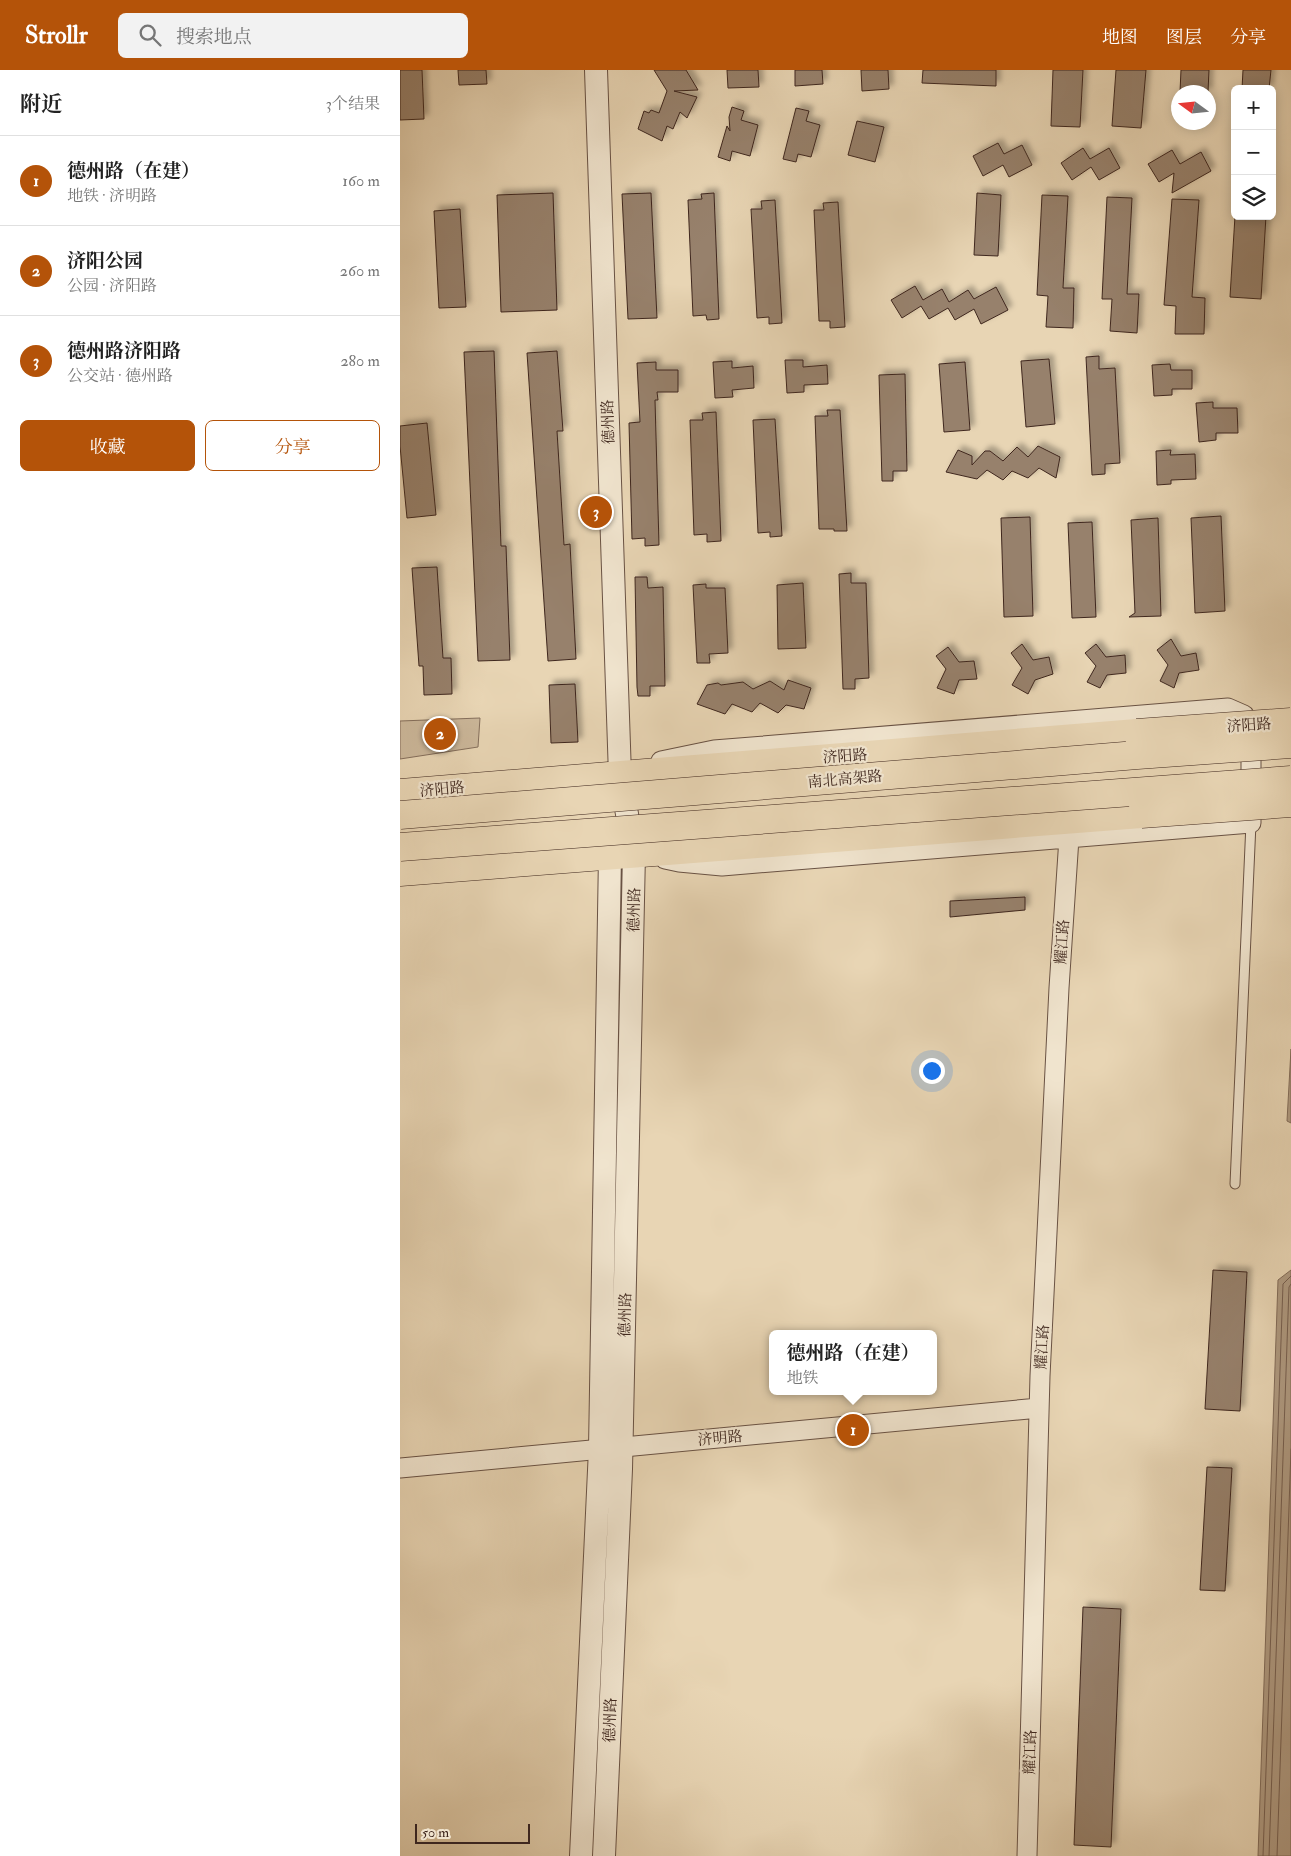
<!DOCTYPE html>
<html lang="zh">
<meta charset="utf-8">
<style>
:root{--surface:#fff;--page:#f2f2f2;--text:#222;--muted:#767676;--line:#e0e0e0;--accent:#b45309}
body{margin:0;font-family:"IM FELL Double Pica","Noto Serif SC",serif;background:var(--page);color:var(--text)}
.controls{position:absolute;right:15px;top:15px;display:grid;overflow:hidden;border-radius:8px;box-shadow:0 2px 12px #0003}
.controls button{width:45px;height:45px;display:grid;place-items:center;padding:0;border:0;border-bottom:1px solid var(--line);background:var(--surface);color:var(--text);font:25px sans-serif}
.compass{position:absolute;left:771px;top:15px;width:45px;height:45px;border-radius:50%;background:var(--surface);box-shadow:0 2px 12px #0003;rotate:285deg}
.scale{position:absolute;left:15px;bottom:12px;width:115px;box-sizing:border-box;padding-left:5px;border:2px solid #3f271e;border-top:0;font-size:14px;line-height:18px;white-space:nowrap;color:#3f271e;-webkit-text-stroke:4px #f0e4ce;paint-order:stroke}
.you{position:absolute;left:531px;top:1000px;width:18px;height:18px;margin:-12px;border:4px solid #fff;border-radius:50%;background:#1a73e8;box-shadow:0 0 0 8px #1a73e833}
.badge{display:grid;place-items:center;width:32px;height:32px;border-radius:50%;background:var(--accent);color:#fff;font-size:16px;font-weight:700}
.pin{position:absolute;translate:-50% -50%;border:2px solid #fff;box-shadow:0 1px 5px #0006}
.popup{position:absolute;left:369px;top:1260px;width:168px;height:65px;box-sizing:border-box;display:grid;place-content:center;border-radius:8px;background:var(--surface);filter:drop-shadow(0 1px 4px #0005);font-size:16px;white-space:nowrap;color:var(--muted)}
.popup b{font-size:19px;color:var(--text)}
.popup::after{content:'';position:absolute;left:50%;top:100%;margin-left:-10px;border:10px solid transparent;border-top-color:var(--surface)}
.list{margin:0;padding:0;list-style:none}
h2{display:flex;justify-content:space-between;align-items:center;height:65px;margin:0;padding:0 20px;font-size:21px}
h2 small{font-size:16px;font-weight:400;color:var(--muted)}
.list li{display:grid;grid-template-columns:32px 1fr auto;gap:15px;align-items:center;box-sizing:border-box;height:90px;padding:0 20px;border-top:1px solid var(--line)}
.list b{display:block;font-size:19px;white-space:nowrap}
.list p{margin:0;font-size:16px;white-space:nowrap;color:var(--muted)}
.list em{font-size:16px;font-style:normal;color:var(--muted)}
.actions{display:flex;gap:10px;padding:15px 20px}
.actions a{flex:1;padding:11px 0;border:1px solid var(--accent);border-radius:8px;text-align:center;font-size:18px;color:var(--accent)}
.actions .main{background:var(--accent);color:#fff}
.icon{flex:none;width:28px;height:28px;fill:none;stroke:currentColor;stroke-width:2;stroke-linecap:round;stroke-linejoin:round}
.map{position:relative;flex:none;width:891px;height:1786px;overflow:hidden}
header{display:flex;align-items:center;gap:30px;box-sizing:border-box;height:70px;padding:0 25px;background:var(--accent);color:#fff}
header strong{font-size:24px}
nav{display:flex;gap:28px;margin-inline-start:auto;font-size:18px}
.search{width:350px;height:45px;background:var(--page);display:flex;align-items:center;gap:12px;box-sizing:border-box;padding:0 18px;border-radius:8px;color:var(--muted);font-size:19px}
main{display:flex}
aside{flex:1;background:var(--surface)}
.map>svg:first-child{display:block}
</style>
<header>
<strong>Strollr</strong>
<div class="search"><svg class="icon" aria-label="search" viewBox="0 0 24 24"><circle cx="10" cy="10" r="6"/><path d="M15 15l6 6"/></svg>搜索地点</div>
<nav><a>地图</a><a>图层</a><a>分享</a></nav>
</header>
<main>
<aside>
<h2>附近<small>3个结果</small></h2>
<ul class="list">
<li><span class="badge">1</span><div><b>德州路（在建）</b><p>地铁 · 济明路</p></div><em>160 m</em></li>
<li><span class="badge">2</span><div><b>济阳公园</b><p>公园 · 济阳路</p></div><em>260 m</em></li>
<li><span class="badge">3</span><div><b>德州路济阳路</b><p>公交站 · 德州路</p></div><em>280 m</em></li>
</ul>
<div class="actions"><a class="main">收藏</a><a>分享</a></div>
</aside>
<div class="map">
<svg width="891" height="1786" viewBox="0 0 891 1786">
<defs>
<filter id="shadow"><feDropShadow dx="4.5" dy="-4.5" stdDeviation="2.5" flood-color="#0004"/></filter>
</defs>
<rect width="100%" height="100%" fill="#e8d5b4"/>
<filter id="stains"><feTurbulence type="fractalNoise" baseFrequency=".004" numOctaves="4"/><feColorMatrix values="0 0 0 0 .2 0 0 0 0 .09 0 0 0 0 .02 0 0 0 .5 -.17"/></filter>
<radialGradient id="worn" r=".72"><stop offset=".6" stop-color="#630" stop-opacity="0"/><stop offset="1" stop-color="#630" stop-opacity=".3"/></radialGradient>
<path fill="#cbb79a" stroke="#856f5c" d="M80,648L78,677L0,689V651Z"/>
<path fill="#af9a81" stroke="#826c59" d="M891,979V1053L887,1051Z
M891,1200V1786H858L878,1210Z"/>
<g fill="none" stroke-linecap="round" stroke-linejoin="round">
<path stroke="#776050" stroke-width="1" d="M863,1786L883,1214L891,1206
M869,1786L889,1217L891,1214
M877,1786L891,1379"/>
</g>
<path fill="#97816c" stroke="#3f271e" filter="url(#shadow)" d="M0,0H22L24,49L0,50Z
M58,0H86L87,14L59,15Z
M254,0H286L298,20L274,21L297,27L287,48L280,42L273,59L267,56L262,71L238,59L244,41L249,43L251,40L259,43L267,21Z
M327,0H358L359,17L328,18Z
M395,0H422L423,14L395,16Z
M461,0H488L489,19L462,21Z
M523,0H596V16L522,13Z
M653,0H683L680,57L651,56Z
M716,0H746L741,58L712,56Z
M781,0H809L808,22H780Z
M843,0H871L869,19H842Z
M332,37L344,41L341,50L358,55L350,86L332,81L330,91L318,87L327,56L330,61L329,47Z
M396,38L409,41L406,51L420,55L411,87L398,84L396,92L383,89Z
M457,51L484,57L475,92L448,85Z
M598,73L604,84L622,75L632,95L609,107L603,95L583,106L573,86Z
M683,78L690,89L709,78L720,98L699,110L691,97L672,110L661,93Z
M772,80L780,94L801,82L811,101L772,123L774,103L759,112L748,94Z
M153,123L157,240L101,242L97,125Z
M251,123L257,248L228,249L222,124Z
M314,123L319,249L307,250L306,245L293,246L288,130L302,129L301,124Z
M577,123L601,125L598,186L574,185Z
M642,125L668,126L663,218H674L673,258L646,257L648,226L637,225Z
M707,127L732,128L727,224H739L737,263L710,261L712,229H702Z
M772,129L799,130L792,227L805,228L804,264H775L776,236L764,235Z
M375,130L382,253L369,254V247L357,248L351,139H362L361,131Z
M438,132L445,257L430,258V251H419L414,140H424L423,133Z
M60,139L66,237L39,238L34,141Z
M835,146H866L861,229L830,227Z
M515,216L523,230L542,219L549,232L568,220L574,229L596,217L608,240L581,254L574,239L555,250L548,238L529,249L521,236L502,248L491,230Z
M94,281L101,476H106L110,590L78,591L64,282Z
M157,281L163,361H157L164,475L170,474L176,589L148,591L127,283Z
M699,286V299L715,298L720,393L705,394V404L692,405L686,287Z
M649,289L655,354L626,357L621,291Z
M385,290H403V297L427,295L428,314L404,315V322L387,323Z
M332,291V298L353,296L354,318L332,320L333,327L315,328L313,292Z
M256,292V300H278V322H257L258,330H255L259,475L245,476V468L232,469L229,353L240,352L237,293Z
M565,292L570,360L544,362L539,294Z
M770,294L771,300H792V319H772V325L754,326L752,295Z
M505,304L507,401H493V411H482L479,305Z
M813,332V338H837L838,363H816V370L799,372L796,333Z
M427,340H440L447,461H434V459H419L415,346H428Z
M316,342L321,471L307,472V464L294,465L290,350H303L302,343Z
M375,349L382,466L370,467V462L358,463L353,350Z
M27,353L36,445L7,448L0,376V356Z
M638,376L660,387L656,408L639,398L628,408L612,401L603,410L587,400L577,409L546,402L558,380L572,386V395L585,381H590L603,391L617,377L628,387Z
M771,380L770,385L795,384L796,409L771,410V414L757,415L756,381Z
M821,446L825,541L795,543L791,448Z
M630,447L633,546L604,547L601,448Z
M758,448L761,546L729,547L735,543L731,450Z
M692,452L696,547L672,548L668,453Z
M37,497L43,588H51L52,624L24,625L23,596H19L12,498Z
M451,503V513H466L469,608L455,609V619H443L439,504Z
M235,507H247L248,518L263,517L265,616H250V626H238L237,617Z
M403,513L406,578L378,579L377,515Z
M306,514V518H325L328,583L309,584L310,593H297L293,515Z
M771,569L781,586L796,583L799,600L779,603L774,618L760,611L768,595L757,580Z
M622,574L633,590L649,587L653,604L635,610L628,624L612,615L622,598L611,583Z
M696,574L706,587L725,585L726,603L707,605L700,618L687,612L696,596L685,583Z
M548,577L559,592L574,591L577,609L559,610L554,624L537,618L546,599L536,586Z
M388,610L411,618L404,639L386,635L378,643L360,633L352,642L332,634L325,644L297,634L307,615L318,613L321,615L343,612L353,619L370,611L384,620Z
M175,614L178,672L151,673L149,615Z
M625,827V840L550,847V831Z
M813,1200L847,1202L840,1341L805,1339Z
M807,1397L832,1398L825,1521L800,1520Z
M683,1537L721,1539L711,1777L674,1775Z"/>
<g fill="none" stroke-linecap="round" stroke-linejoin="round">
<g stroke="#695244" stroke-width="11">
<path id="service" d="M835,1114L851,753"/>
</g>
<g stroke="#695244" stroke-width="21">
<path id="minor" d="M261,691L314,680L828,638L844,645L851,660V753L322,796L279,792L265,789
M0,1398L639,1338
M627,1786L640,1306L659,918L669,768"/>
</g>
<g stroke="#695244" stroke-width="24">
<path id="tertiary" d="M196,0L220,705L234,783L221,1399L204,1786
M181,1786L200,1379L210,785L212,770"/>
</g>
<g stroke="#3f271e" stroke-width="29">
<path id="primary" d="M0,723L737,663
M0,802L741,744"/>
</g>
<use href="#service" stroke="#f0e4ce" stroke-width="9"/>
<use href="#minor" stroke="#f0e4ce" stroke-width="19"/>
<use href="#tertiary" stroke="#f0e4ce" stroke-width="22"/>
<use href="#primary" stroke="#e8d5b4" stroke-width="28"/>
<g stroke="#3f271e" stroke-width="29" stroke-linecap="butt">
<path id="primary-bridge" d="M737,663L891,652
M741,744L891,733"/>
</g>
<g stroke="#3f271e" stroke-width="29" stroke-linecap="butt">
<path id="trunk-bridge" d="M0,745L737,685L891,674
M0,777L891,710"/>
</g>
<use href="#primary-bridge" stroke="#e8d5b4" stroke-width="28"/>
<use href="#trunk-bridge" stroke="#e8d5b4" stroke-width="28"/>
</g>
<g text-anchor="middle" stroke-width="4.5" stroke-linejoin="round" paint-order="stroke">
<g font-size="15" fill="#3f271e" stroke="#f0e4ce">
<text transform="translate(208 352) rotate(-92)" y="5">德州路</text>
<text transform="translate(849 655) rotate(-4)" y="5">济阳路</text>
<text transform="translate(445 686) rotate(-4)" y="5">济阳路</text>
<text transform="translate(445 709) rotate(-5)" y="5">南北高架路</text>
<text transform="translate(42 719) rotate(-5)" y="5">济阳路</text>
<text transform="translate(234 840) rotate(-89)" y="5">德州路</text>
<text transform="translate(662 872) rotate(-86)" y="5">耀江路</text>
<text transform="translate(225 1245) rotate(-89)" y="5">德州路</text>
<text transform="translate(642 1277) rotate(-87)" y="5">耀江路</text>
<text transform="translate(320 1368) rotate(-5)" y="5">济明路</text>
<text transform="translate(210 1650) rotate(-88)" y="5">德州路</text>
<text transform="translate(630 1682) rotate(-88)" y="5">耀江路</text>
</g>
</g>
<rect width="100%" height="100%" filter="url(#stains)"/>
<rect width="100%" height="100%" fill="url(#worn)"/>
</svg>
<div class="controls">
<button>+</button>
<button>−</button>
<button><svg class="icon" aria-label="layers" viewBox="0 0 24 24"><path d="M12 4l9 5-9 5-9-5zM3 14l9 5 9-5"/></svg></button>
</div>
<svg class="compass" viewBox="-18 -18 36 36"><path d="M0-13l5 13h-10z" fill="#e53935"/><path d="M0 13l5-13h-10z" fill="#767676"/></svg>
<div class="scale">50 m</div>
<div class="you"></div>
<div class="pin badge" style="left:453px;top:1360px">1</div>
<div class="popup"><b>德州路（在建）</b>地铁</div>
<div class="pin badge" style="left:40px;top:664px">2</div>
<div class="pin badge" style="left:196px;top:442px">3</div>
</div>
</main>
